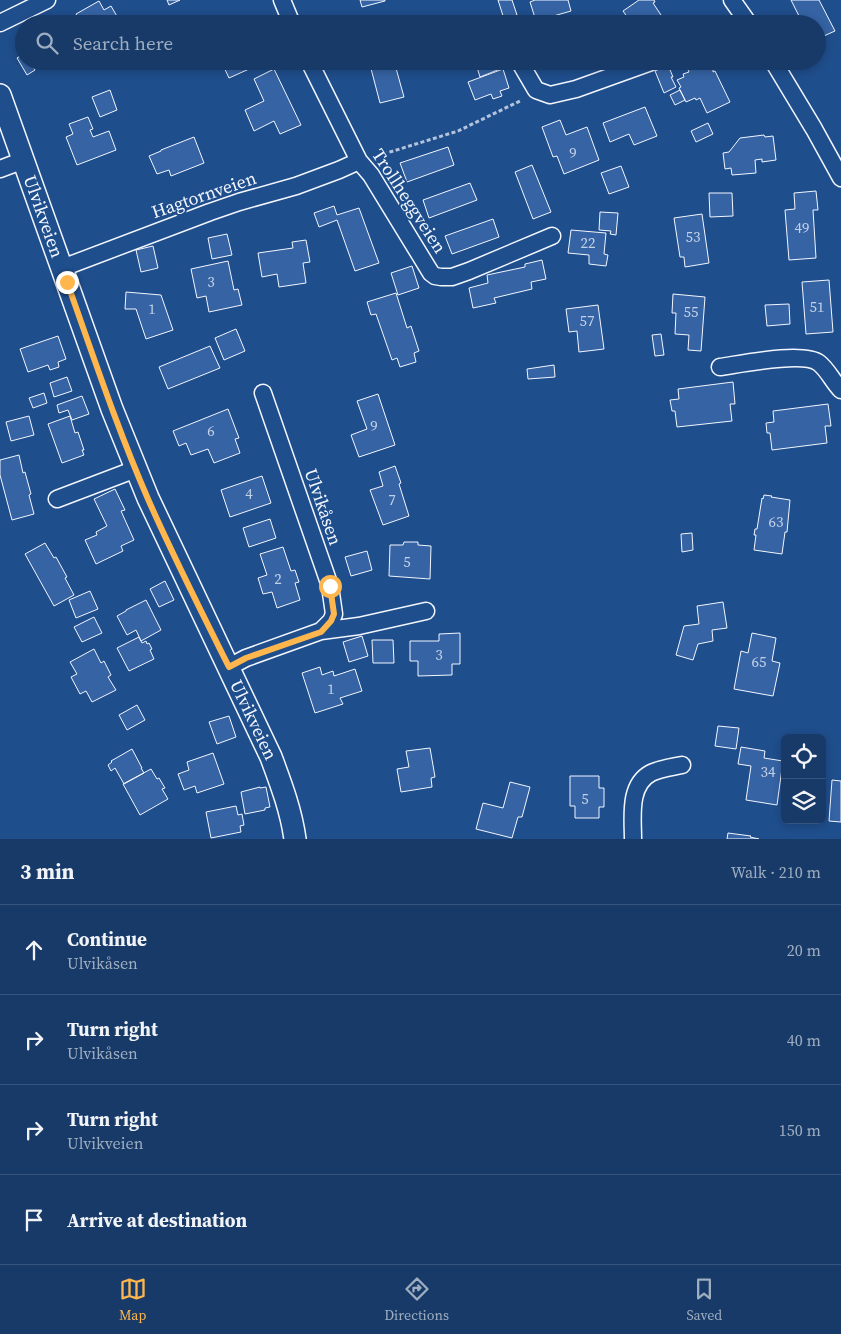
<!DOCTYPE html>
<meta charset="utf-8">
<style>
:root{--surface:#173a69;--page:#20416f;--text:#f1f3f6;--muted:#9eadc0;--line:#36547d;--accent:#ffb74d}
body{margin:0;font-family:"Source Serif 4",serif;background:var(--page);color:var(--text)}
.controls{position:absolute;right:15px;bottom:15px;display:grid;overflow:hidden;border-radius:8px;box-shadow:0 2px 8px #0003}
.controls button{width:45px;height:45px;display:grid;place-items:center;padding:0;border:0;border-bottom:1px solid var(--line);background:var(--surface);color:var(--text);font:25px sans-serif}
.stop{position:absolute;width:15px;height:15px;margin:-11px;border:4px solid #ffb74d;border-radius:50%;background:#fff}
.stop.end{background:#ffb74d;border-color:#fff;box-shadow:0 1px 5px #0008}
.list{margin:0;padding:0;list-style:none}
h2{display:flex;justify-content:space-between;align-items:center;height:65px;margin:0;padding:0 20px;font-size:21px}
h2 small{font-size:16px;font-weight:400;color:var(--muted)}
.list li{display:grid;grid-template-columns:32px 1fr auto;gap:15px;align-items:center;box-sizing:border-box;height:90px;padding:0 20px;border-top:1px solid var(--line)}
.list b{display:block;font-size:19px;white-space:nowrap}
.list p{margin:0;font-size:16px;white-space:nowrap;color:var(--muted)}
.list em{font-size:16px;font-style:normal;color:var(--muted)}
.icon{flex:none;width:28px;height:28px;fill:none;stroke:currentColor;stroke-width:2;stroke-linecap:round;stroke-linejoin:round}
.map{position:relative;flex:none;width:841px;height:839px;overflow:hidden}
.search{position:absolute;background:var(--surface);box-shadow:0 2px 8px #0003;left:15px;right:15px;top:15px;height:55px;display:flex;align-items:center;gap:12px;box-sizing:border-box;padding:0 18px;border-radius:28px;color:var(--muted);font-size:19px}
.sheet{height:425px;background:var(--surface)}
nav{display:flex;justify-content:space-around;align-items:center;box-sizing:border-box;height:70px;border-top:1px solid var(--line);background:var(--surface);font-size:14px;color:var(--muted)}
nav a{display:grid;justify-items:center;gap:2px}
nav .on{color:var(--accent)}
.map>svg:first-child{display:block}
</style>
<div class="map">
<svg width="841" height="839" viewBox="0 0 841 839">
<rect width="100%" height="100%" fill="#1f4e8c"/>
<path fill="#3563a3" stroke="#f2f6ff" d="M167,0H180L169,5Z
M360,0H385V1L362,7Z
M498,0H512L517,15L504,19Z
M535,0H568L571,11L536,21L530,2Z
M639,0H654L655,2L653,3L667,24H637L633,19L630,21L623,11Z
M791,0H819L835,31L817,39V24H798L796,21L800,18Z
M99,1L104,10L111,6L118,18L111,22L112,24H81L76,14Z
M457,17L459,24H442L441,21Z
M24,54V61H39L32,65L35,70L27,75L17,58Z
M132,61H149L136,68Z
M221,61H267L229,78Z
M369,61H394L404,97L380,103Z
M485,61H497L500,69L480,77L476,64Z
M695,61H715L718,67L713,70V72L715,71L730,102L707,113L700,98L696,100L695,98L686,102L679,88L681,87L677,80L684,77L683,74L689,72L686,65Z
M668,65L673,77H671L676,87L664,93L655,71Z
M274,69L301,125L280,134L274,121L254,131L245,110L264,101L254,79Z
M503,69L509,88L500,91L502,96L493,99L491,94L475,100L468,82Z
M110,90L117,110L100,117L92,97Z
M680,90L685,100L675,105L670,95Z
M645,107L657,136L634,145L629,134L610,142L603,123Z
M88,117L93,129L90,130L93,137L109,131L116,150L77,165L66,137L73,134L69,124Z
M560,120L566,135L587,127L599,160L564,174L557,156L553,157L542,127Z
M708,123L713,134L696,142L691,131Z
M764,135L765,137L773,136L776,160L762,162V159L755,160L756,173L732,175L731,168L725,169L723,153L729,152L740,138Z
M194,137L204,163L171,176L169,170L157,174L149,156L161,151V150Z
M448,147L454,165L407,182L400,163Z
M532,165L551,212L533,219L515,172Z
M621,166L629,187L609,194L601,173Z
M470,183L477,200L429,218L423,200Z
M816,191L818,210H813L816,258L789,260L785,210L795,209L794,193Z
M709,193H732L733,216L710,217Z
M334,206L337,215L359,208L379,263L355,271L337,220L319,227L314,213Z
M600,212L618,213L616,235L610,234L611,231L599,230Z
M702,214L709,263L685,267L684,257H680L674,218Z
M493,219L499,237L452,254L445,236Z
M571,230L606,233L604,254L608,255L606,266L589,264V255L568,253Z
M227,234L232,255L212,259L208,238Z
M306,240L310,262L303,263L306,283L279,287L277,274L262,277L258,253L293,248L292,242Z
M153,246L158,268L141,272L136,250Z
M542,260L546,279L531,282L532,289L494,298L496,303L473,308L469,288L488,283L487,275L525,267V264Z
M228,261L234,290L238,289L242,305L209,312L206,296L197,298L191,269Z
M412,266L419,288L398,295L391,273Z
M829,280L833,332L806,334L802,282Z
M126,292L161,295L173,330L146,339L136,309H125Z
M396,293L407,328L411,326L419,351L414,353L416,362L400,367L397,358L392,360L376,314L371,315L367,302Z
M673,294L705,297L701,351L688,350L689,335L675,334L676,313H672Z
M789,304L790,324L767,326L765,305Z
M598,305L604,349L579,352L577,331L569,332L566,309Z
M236,329L245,351L224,360L215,338Z
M661,334L664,355L655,356L652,335Z
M58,336L66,359L58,362L59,367L50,370L48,365L28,372L20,349Z
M210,346L220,368L168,389L159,367Z
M554,365L555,377L528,379L527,369Z
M67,377L72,391L54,397L50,383Z
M733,382L735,404H730L732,421L677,427L675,411H672L670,400L679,399L678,389Z
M44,393L47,403L33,408L29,398Z
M378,394L395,445L359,457L351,435L367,429L357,401Z
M82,396L89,414L72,420L68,410L59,413L57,405Z
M828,404L831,426H825L827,443L772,450L770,433H767L766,423L774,422L773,411Z
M228,409L239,438L235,439L240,453L214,463L208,449L191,455L186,443L179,446L173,431Z
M29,416L34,435L11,441L6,422Z
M70,416L75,433L78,432L84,450H82L84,455L62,463L48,424Z
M19,455L23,473L25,472L31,494L29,495L34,514L12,520L0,475V460Z
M395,466L401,483L399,484L409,516L383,525L370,490L383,486L379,472Z
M262,476L271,503L230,517L221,490Z
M115,489L125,510L121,511L134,540L121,546L123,551L96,564L85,540L97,535L96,532L107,526L94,499Z
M764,495L772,496L771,497L790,500L787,532H785L782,554L754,550L756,535H754L755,529H757L762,498L763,499Z
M270,519L276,538L249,547L243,528Z
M692,533L693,550L682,552L681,534Z
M404,542H418V545L431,546L430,579L389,576L390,545H403Z
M45,543L54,558L56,557L67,577L65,578L74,595L54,606L25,554Z
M283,547L291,571L295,570L299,582L295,583L300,600L277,608L272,592L263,594L258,578L267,575L260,554Z
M367,551L372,570L351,576L345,557Z
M165,581L174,600L159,607L150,589Z
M90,591L98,609L76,618L69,600Z
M146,600L161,630L141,641L136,630L127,635L117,616L126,611V610Z
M723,602L727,628L712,630L713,641L698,644L693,660L676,655L684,626L699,624L697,606Z
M94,617L102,633L82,642L74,627Z
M460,633V664H452V675L418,676V661H410V641H439V634Z
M752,633L776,638L772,661L780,663L773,696L734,689L741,651L748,653Z
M362,636L368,656L349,662L343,642Z
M139,637L142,643L146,641L147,644L149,643L152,649L150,650L154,659L129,671L117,648Z
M372,640H393L394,663H373Z
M94,649L101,663L104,661L111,675L108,677L116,690L92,702L86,691L80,694L71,677L77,674L70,662Z
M320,667L322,675L333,671L334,676L355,669L362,691L340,698L343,704L315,713L302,673Z
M137,705L145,720L127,730L119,715Z
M229,716L236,737L217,744L209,722Z
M718,726L739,728L736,749L715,746Z
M741,747L765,751L764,758L783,761L777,805L746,800L751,766L738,764Z
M430,748L435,777L431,778L432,787L401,792L397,769L409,767L406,751Z
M132,749L142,768H141L144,773L124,784L115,768L111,771L108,765L112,762L111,761Z
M213,753L224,784L197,793L195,786L184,790L178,774L189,770L187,762Z
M151,769L157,779L159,778L165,788L162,789L168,799L140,815L123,784Z
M570,776H599V788H604V807H599V818H575V806H570Z
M832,780L841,781V822L829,821Z
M510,782L530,787L522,817H518L512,838L476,829L483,803L503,808Z
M260,787V788L266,787L270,807L265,808V810L245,814L241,792Z
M236,806L238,815L242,814L244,825L240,826L241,832L211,838L206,812Z
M728,833L751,836L750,837L759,839H727Z"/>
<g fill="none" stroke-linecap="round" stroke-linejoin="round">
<g stroke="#f2f6ff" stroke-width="19">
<path id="minor" d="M282,0L292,24
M732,0L749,24
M0,23L47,0
M309,61L359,161L371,175L431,273L435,276L441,277H452L469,271L552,236
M519,61L536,90L550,95L576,89L654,61
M773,61L814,129L841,178
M0,169L24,160
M62,268L210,212L239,202L296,186L339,170L359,161
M720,367C741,364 803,351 819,363C828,370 833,382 841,390
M263,393L330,586L334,614L331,621L321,631
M57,499L136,469
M229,667L246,658L321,631L359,626L426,611
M633,839C633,818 628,785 651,773C659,769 673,767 682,765"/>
</g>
<g stroke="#f2f6ff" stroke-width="24">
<g id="tertiary">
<path id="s1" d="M0,95L112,409L148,498L271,757C281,784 291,810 295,839"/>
</g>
</g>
<path stroke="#b3c4dc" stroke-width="3" stroke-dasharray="4 2.5" stroke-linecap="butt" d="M377,156L458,131L522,100"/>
<use href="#minor" stroke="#1f4e8c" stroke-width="16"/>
<use href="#tertiary" stroke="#1f4e8c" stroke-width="21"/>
</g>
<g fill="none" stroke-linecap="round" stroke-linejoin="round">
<path stroke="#ffb74d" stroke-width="6" d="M67,282C93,355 117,428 148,499C173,556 201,611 229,667L246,658L321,632L331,621L334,614L330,586"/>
</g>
<g text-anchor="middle" stroke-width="4" stroke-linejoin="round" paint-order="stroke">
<g font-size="15" fill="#c3d1e8">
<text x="573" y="158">9</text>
<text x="802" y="233">49</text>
<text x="693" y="242">53</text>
<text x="588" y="248">22</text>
<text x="211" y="287">3</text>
<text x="817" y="312">51</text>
<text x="152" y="314">1</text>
<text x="691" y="317">55</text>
<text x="587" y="326">57</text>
<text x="374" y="431">9</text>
<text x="211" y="436">6</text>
<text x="249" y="499">4</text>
<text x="392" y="505">7</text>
<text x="776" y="527">63</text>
<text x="407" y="567">5</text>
<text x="278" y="584">2</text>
<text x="439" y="660">3</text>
<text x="759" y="667">65</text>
<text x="331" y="694">1</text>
<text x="768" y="777">34</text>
<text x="585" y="804">5</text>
</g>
<g font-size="18" fill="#f2f6ff" stroke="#1f4e8c">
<text transform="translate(204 195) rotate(-19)" y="6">Hagtornveien</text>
<text transform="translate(409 201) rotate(57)" y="6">Trollheggveien</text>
<text dy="6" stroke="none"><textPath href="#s1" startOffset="129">Ulvikveien</textPath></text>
<text transform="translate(323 507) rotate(71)" y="6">Ulvikåsen</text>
<text dy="6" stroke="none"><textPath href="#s1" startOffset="675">Ulvikveien</textPath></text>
</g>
</g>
</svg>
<div class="controls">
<button><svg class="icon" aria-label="locate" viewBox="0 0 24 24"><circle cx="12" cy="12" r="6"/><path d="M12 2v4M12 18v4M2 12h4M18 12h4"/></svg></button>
<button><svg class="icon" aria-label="layers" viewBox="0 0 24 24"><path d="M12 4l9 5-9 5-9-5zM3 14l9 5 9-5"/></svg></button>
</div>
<div class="stop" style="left:330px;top:586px"></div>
<div class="stop end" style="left:67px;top:282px"></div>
<div class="search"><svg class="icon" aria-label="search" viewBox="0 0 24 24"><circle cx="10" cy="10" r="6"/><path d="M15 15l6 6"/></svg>Search here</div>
</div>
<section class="sheet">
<h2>3 min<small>Walk · 210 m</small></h2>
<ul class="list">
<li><svg class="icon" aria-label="ahead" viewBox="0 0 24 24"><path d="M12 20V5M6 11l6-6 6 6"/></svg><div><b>Continue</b><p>Ulvikåsen</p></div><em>20 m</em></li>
<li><svg class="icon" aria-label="right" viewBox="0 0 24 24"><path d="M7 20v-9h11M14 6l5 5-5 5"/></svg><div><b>Turn right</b><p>Ulvikåsen</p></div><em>40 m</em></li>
<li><svg class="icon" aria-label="right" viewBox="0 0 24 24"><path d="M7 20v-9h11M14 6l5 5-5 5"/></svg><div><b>Turn right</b><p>Ulvikveien</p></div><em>150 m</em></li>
<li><svg class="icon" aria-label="arrive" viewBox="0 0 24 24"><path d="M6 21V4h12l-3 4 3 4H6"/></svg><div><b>Arrive at destination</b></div></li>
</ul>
</section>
<nav>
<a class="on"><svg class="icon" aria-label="map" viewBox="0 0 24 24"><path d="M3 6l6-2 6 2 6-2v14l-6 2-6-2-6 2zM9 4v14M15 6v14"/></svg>Map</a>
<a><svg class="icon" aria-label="directions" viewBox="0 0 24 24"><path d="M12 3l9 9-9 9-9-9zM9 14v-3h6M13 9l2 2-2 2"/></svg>Directions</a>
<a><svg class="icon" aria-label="saved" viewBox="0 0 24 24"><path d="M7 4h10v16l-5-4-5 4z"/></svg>Saved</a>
</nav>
